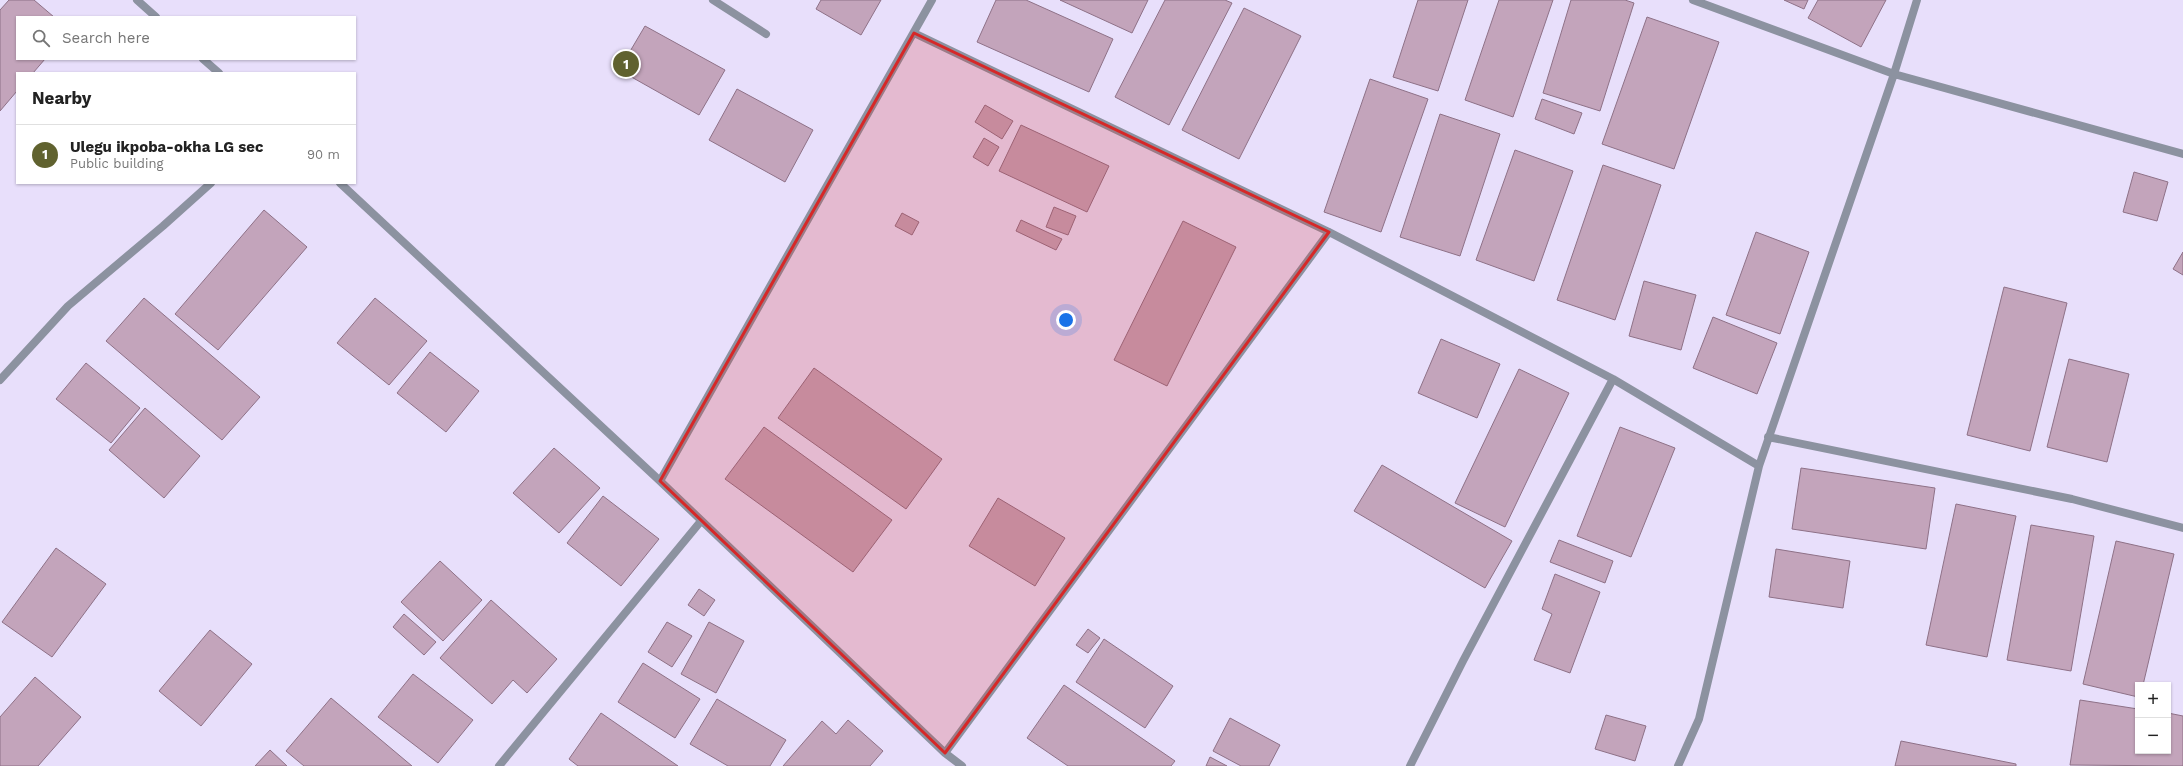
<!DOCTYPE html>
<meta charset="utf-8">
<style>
:root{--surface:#fff;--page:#f6f6f6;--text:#222;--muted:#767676;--line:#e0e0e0;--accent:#60622f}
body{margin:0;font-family:"Work Sans",sans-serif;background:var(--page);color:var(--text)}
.controls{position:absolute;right:12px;bottom:12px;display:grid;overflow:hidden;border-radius:0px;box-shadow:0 1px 3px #0004}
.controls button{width:36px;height:36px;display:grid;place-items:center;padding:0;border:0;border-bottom:1px solid var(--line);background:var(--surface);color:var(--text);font:20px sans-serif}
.you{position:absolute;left:1066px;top:320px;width:14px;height:14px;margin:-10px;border:3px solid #fff;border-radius:50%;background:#1a73e8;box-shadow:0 0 0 6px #1a73e833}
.badge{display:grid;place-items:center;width:26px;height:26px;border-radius:50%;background:var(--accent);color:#fff;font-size:13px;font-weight:700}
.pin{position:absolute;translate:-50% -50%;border:2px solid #fff;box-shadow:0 1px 4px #0006}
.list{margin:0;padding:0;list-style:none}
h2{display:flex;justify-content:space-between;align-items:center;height:52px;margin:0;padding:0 16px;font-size:17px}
h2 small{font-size:13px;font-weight:400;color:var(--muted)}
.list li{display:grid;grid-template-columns:26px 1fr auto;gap:12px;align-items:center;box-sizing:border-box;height:60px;padding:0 16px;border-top:1px solid var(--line)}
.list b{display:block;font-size:15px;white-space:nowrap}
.list p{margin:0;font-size:13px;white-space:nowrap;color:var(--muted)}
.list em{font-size:13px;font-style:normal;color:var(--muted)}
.icon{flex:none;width:22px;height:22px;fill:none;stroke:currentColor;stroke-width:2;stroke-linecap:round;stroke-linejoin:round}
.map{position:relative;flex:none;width:2183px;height:766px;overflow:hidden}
.search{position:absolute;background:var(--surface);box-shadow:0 1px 3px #0004;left:16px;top:16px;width:340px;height:44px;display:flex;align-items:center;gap:10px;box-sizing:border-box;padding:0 14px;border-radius:0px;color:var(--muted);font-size:15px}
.panel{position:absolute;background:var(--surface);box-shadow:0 1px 3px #0004;left:16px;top:72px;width:340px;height:112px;border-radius:0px}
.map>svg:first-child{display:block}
</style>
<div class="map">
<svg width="2183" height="766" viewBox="0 0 2183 766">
<rect width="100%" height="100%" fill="#e8dffb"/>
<path fill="#c3a4bb" stroke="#8e7187" d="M9,0H34L54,17H17V59H45L33,73H17V91L0,111V10Z
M821,0H881L861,35L816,9Z
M996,0H1026L1113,39L1089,92L977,42Z
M1060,0H1148L1132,33Z
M1165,0H1225L1232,3L1169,125L1115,97Z
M1418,0H1468L1438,91L1393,77Z
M1499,0H1553L1513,117L1465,100Z
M1571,0H1625L1634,3L1600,111L1543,93Z
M1784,0H1808L1804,9Z
M1818,0H1886L1861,47L1808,18Z
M1244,8L1301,36L1239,159L1182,130Z
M1647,17L1719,42L1674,169L1602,144Z
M645,26L725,70L699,115L619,70Z
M1370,79L1428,99L1381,232L1324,212Z
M737,89L813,130L785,182L709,140Z
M1542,99L1582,113L1574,134L1535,119Z
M985,105L1013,121L1002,139L975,122Z
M1440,114L1500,134L1460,256L1400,237Z
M1021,125L1109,166L1087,212L999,171Z
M984,138L999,147L988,166L973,157Z
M1515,150L1573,171L1534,281L1476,260Z
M1603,165L1661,185L1615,320L1557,300Z
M2134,172L2168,182L2157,221L2123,212Z
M1054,207L1076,216L1068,235L1046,227Z
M264,210L307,247L218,350L175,314Z
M902,213L919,222L912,235L895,226Z
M1021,220L1062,239L1056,250L1016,231Z
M1183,221L1236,247L1167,386L1114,360Z
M1756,232L1809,252L1780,334L1726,315Z
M2183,252V275L2173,269Z
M1644,281L1696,295L1681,350L1629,336Z
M2004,287L2067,303L2030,451L1967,435Z
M144,298L260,397L222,440L106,341Z
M375,298L427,341L389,385L337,343Z
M1713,317L1777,343L1757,394L1693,368Z
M1441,339L1500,364L1477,418L1418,393Z
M430,352L479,391L446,432L397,393Z
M2069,359L2129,374L2107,462L2047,447Z
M86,363L140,408L111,443L56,399Z
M814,368L942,459L906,509L778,418Z
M1519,369L1569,393L1505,527L1455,503Z
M145,408L200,456L164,498L109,450Z
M764,427L892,520L853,572L725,479Z
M1620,427L1675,448L1631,557L1577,536Z
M554,448L600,488L559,533L513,493Z
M1382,465L1512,541L1485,588L1354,511Z
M1801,468L1935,488L1926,549L1792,529Z
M603,496L659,539L621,586L567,543Z
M998,498L1065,538L1035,586L969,546Z
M1956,504L2016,516L1987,657L1926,645Z
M2031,525L2094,536L2071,671L2007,660Z
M1559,540L1613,561L1605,583L1550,562Z
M2116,541L2174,554L2143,685H2138V697L2083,684Z
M56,548L106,584L52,657L2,622Z
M1776,549L1850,561L1843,608L1769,597Z
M440,561L482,600L443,641L401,602Z
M1555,574L1600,592L1570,673L1534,660L1552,614L1542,609Z
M699,589L715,600L704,616L688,605Z
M491,600L557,659L527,693L513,680L492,704L440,658Z
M404,614L436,642L424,655L393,627Z
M667,622L692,636L672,667L648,652Z
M709,622L744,641L716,693L681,674Z
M1088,629L1100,638L1088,653L1076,645Z
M210,630L252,664L201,726L159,691Z
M1104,639L1173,686L1145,728L1076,682Z
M643,663L700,699L675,738L618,702Z
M413,674L473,720L438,763L378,717Z
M35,677L81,717L38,766H0V717Z
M1064,685L1175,761L1171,766H1068L1027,738Z
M331,698L412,766H304L286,751Z
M717,699L786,740L770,766H728L690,744Z
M2080,700L2138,709V751H2168V713L2183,716V766L2070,765Z
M601,713L678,766H578L569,759Z
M1606,715L1646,726L1635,761L1595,749Z
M1230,718L1280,745L1269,766H1241L1213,751Z
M848,720L883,751L870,766H783L822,721L836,734Z
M1901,741L2016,764V766H1895Z
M270,750L287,766H255Z
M1210,757L1227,766H1206Z"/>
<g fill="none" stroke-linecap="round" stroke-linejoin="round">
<path stroke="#8c92a0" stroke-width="8" d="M713,0L766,34"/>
<path stroke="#8c92a0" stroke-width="8" d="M137,0L156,17
M932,0L660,481L945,753L962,766
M1693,0L1894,74L2183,154
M914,33L1329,232L1613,379L1759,466L1699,719L1678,766
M203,59L219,73
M340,183L660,481
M0,380L68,306L163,226L211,183
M1768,437L2072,499L2183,528
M1759,466L1894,74L1917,0
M945,753L1329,232
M499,766L701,521
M1410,766L1463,661L1613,379"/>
</g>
<path fill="#d62828" fill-opacity="0.2" stroke="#d62828" stroke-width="3" stroke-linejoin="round" d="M914,33L1329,232L945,753L660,481Z"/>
</svg>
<div class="controls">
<button>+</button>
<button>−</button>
</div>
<div class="you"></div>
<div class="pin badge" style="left:626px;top:64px">1</div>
<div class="search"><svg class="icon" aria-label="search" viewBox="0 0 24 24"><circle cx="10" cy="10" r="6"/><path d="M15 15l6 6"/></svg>Search here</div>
<section class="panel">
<h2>Nearby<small></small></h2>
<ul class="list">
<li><span class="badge">1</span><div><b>Ulegu ikpoba-okha LG sec</b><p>Public building</p></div><em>90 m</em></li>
</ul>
</section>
</div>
